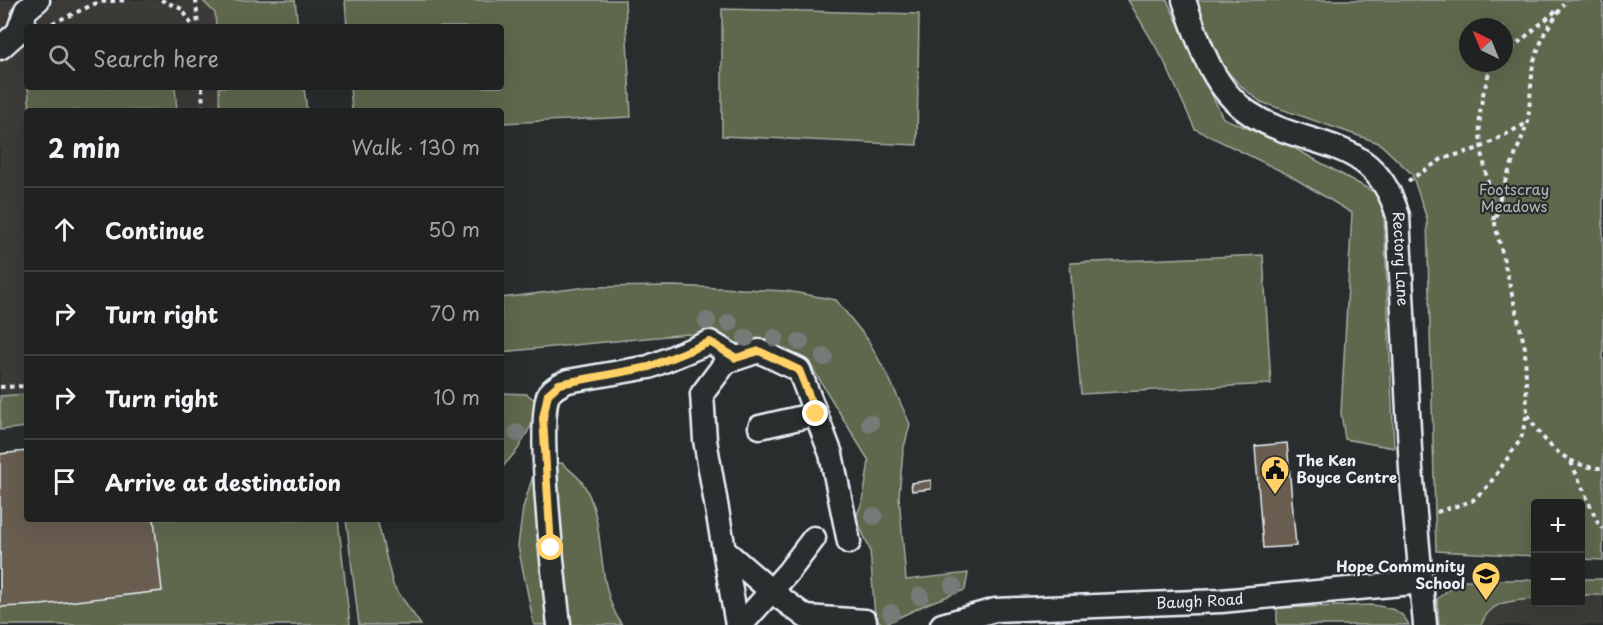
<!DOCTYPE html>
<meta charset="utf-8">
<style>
:root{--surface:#202222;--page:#2d2f2f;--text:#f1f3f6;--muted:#a2a4a5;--line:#3d3f40}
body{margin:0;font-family:"Playpen Sans",sans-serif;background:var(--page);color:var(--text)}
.controls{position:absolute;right:18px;bottom:18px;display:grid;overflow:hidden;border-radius:6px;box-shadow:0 6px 24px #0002}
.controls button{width:54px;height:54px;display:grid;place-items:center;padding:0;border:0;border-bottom:2px solid var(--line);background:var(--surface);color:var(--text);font:30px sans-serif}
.compass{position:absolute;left:1459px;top:18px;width:54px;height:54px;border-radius:50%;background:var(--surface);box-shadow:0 6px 24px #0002;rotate:317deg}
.stop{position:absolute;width:18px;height:18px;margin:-14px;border:4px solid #ffd166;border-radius:50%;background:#fff}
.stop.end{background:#ffd166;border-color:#fff;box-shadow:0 2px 6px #0008}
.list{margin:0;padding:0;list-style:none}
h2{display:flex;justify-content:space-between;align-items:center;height:78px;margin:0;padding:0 24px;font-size:26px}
h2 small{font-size:20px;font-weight:400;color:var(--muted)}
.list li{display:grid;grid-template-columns:39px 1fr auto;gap:18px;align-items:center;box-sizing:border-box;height:84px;padding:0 24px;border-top:2px solid var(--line)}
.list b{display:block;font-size:22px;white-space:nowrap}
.list em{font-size:20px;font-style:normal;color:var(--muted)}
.icon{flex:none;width:33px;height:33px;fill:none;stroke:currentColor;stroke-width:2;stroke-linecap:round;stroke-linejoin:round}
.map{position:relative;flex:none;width:1603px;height:625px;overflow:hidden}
.search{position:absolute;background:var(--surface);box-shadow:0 6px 24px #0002;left:24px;top:24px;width:480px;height:66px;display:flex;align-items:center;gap:15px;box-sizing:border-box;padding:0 21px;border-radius:6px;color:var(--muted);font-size:22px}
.panel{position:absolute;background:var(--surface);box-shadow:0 6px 24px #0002;left:24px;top:108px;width:480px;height:414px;border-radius:6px}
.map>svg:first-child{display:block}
</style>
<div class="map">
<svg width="1603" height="625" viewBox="0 0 1603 625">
<rect width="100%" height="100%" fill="#2a2d2e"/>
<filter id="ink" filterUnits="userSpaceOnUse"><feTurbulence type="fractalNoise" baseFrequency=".0167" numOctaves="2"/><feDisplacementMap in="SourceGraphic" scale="12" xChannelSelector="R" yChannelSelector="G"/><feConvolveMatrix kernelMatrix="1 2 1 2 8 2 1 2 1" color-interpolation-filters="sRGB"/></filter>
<g filter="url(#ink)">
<path fill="#3c3b38" d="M0,0H228L230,27H27V87H234L236,111H27V408L0,410Z
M1581,579H1603V625H1439L1437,599L1460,580H1535L1536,602H1580Z"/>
<path fill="#5e674d" stroke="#a3aca2" stroke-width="1.5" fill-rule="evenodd" d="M202,0H295L298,27H216L215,13Z
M345,0H625L631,117L501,123V111H352L350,87H501V27H347Z
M1128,0H1167L1223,118L1292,147L1383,197L1394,448L1345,439L1341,413L1352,213L1289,175L1195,129L1163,59Z
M1195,0H1603V560L1581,559L1580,504H1536L1535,556L1436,551L1427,219L1412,174L1379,143L1261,102L1243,88L1224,68L1211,44ZM1468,27H1504V63H1468Z
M722,9L919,14L917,145L722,136Z
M28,87H175L177,111H30Z
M219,87H304L307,111H220Z
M1263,255L1271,384L1081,394L1070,263Z
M674,286L787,291L836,300L868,340L890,380L910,424L903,451L899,496L906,580L968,573L965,590L929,603L883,625L875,617L870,550L856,517L863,500L869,461L808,361L776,350L688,334L501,352V298L587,287Z
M501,393L527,394L542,406L518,449L501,469Z
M27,394V427L0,430V396Z
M27,451V519H338L350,625H0V454Z
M562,463C568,469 577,475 582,482C609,522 592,580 622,625H534L518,546L523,508L536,466Z
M346,519H377L393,585L421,625H359Z
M1581,579H1603V595H1581Z
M1460,580H1535V599C1511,601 1490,600 1481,625H1439L1437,599Z
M1373,605C1389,608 1402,609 1409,625H1277V608Z"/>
<path fill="#675d4f" stroke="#e8f1f8" stroke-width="1.5" d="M1287,443L1296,546L1263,548L1255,446Z
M27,451V519H154L162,591L41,605L0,607V454Z
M931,480V489L912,491L911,483Z"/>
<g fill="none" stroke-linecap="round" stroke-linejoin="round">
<g stroke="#e8f1f8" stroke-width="27">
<g id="minor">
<path id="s1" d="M1184,0C1198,40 1211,87 1249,113C1307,152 1374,132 1398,216L1411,469L1425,625"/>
<path d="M0,48L18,32L26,10L38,0"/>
<path d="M760,427L816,414"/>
<path d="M726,552L771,591L806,617L865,621"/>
<path d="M559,625C555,590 535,415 549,394C554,387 561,384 568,381L649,367L710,342L736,358"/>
<path d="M737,625L705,440L702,394L726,362L759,351L799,370L831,454L849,542"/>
<path d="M741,625L789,571L814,538"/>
<path id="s2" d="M942,625L995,610L1221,601L1423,582"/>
</g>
</g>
<path stroke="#e8f1f8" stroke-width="4" stroke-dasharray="4.5 4.5" stroke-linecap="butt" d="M161,0L182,9L193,27
M196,0L198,27
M44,27L99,2L127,0
M1504,55L1558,9
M202,87L203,111
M1408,181L1442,159L1480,148L1527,123
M1494,220C1489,171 1470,133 1486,84C1488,77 1489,68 1495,63
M0,387L27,386
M1528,415C1543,443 1569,469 1603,468
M1571,462L1598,523L1603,528
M1437,512L1472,501L1488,486L1521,439L1527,414L1525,348L1495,224L1501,192L1528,122L1533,63L1545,32L1564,4"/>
<use href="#minor" stroke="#2a2d2e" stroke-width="22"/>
</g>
<g fill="#747b78">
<circle cx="707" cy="321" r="9"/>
<circle cx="729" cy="323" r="9"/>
<circle cx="746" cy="338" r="9"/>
<circle cx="775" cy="338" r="9"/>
<circle cx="800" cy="342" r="9"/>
<circle cx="824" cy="357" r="9"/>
<circle cx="870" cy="423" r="9"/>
<circle cx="517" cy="433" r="9"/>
<circle cx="874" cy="516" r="9"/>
<circle cx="953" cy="586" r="9"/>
<circle cx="920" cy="596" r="9"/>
<circle cx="891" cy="613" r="9"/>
</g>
</g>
<g fill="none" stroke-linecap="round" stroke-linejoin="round" filter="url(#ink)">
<path stroke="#ffd166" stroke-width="8" d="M551,548L543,418L548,394L559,384L649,367L710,342L736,358L759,351L799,370L816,414"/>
</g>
<defs>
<g id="civic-pin" transform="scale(1.5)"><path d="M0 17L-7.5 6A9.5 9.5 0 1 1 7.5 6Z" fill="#ffd166" stroke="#2a2d2e"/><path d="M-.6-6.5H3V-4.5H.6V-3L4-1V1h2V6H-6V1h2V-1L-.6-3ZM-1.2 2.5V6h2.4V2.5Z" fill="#111"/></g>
<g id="school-pin" transform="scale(1.5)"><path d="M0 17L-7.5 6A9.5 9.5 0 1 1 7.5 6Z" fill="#ffd166" stroke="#2a2d2e"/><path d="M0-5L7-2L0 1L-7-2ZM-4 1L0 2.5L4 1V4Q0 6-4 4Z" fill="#111"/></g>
</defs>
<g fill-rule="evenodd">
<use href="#civic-pin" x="1275" y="470"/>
<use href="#school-pin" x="1486" y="576"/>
</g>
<g text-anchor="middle" stroke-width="4.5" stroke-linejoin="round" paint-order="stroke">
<g font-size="15" fill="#b1bab4" stroke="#2a2d2e">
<text x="1514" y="195">Footscray<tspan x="1514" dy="17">Meadows</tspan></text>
</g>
<g font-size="15" fill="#e8f1f8" stroke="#2a2d2e">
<text dy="5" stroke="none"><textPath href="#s1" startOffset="366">Rectory Lane</textPath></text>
<text dy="5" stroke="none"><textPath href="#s2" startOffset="260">Baugh Road</textPath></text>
</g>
<g font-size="15" font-weight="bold" fill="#e8f1f8" stroke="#2a2d2e" text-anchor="start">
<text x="1296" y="466">The Ken<tspan x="1296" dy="17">Boyce Centre</tspan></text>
<text x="1465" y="572" text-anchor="end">Hope Community<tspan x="1465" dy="17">School</tspan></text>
</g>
</g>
</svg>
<div class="controls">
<button>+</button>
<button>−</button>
</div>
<svg class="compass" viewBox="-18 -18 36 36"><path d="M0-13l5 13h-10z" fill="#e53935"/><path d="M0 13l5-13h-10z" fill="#a2a4a5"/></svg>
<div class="stop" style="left:551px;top:548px"></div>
<div class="stop end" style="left:816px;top:414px"></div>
<div class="search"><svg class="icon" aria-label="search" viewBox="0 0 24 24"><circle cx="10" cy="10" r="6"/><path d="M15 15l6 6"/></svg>Search here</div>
<section class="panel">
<h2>2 min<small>Walk · 130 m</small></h2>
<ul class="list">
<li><svg class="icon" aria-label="ahead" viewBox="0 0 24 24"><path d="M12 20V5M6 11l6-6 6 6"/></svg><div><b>Continue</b></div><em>50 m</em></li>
<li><svg class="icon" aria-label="right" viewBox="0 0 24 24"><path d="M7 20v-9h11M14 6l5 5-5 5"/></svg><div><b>Turn right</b></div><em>70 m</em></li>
<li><svg class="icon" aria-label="right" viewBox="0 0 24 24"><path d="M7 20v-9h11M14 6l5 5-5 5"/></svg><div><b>Turn right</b></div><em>10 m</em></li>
<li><svg class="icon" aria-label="arrive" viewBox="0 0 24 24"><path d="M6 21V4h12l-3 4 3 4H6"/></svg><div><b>Arrive at destination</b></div></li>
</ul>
</section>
</div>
